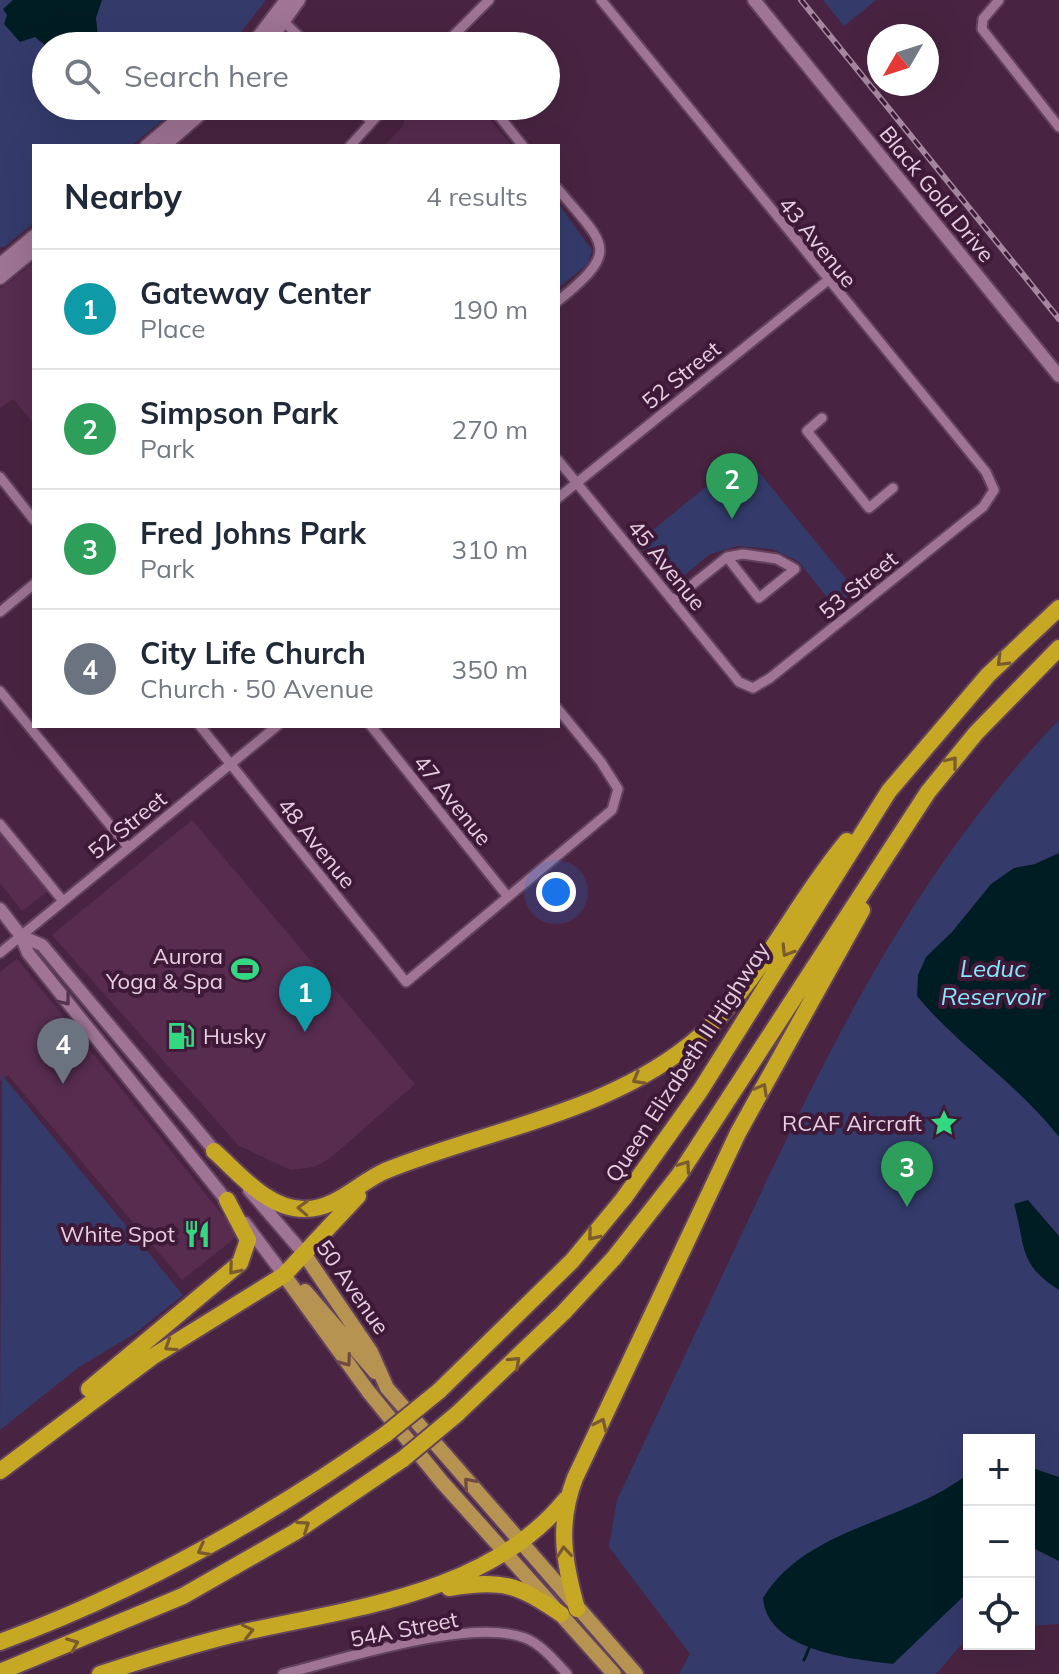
<!DOCTYPE html>
<meta charset="utf-8">
<style>
:root{--surface:#fff;--page:#f6f6f7;--text:#1f2937;--muted:#747a83;--line:#e0e1e3;--accent:#287858}
body{margin:0;font-family:Mulish,sans-serif;background:var(--page);color:var(--text)}
.controls{position:absolute;right:24px;bottom:24px;display:grid;overflow:hidden;border-radius:0px;box-shadow:0 8px 32px #0002}
.controls button{width:72px;height:72px;display:grid;place-items:center;padding:0;border:0;border-bottom:2px solid var(--line);background:var(--surface);color:var(--text);font:40px sans-serif}
.compass{position:absolute;left:867px;top:24px;width:72px;height:72px;border-radius:50%;background:var(--surface);box-shadow:0 8px 32px #0002;rotate:231deg}
.you{position:absolute;left:556px;top:892px;width:28px;height:28px;margin:-20px;border:6px solid #fff;border-radius:50%;background:#1a73e8;box-shadow:0 0 0 12px #1a73e833}
.badge{display:grid;place-items:center;width:52px;height:52px;border-radius:50%;background:var(--accent);color:#fff;font-size:26px;font-weight:700}
.pin{position:absolute;translate:-50% -66px;filter:drop-shadow(0 2px 4px #0008)}
.pin::after{content:'';position:absolute;top:42px;width:28px;height:24px;background:inherit;clip-path:polygon(0 0,100% 0,50% 100%)}
.list{margin:0;padding:0;list-style:none}
h2{display:flex;justify-content:space-between;align-items:center;height:104px;margin:0;padding:0 32px;font-size:34px}
h2 small{font-size:26px;font-weight:400;color:var(--muted)}
.list li{display:grid;grid-template-columns:52px 1fr auto;gap:24px;align-items:center;box-sizing:border-box;height:120px;padding:0 32px;border-top:2px solid var(--line)}
.list b{display:block;font-size:30px;white-space:nowrap}
.list p{margin:0;font-size:26px;white-space:nowrap;color:var(--muted)}
.list em{font-size:26px;font-style:normal;color:var(--muted)}
.icon{flex:none;width:44px;height:44px;fill:none;stroke:currentColor;stroke-width:2;stroke-linecap:round;stroke-linejoin:round}
.map{position:relative;flex:none;width:1059px;height:1674px;overflow:hidden}
.search{position:absolute;background:var(--surface);box-shadow:0 8px 32px #0002;left:32px;top:32px;width:528px;height:88px;display:flex;align-items:center;gap:20px;box-sizing:border-box;padding:0 28px;border-radius:44px;color:var(--muted);font-size:30px}
.panel{position:absolute;background:var(--surface);box-shadow:0 8px 32px #0002;left:32px;top:144px;width:528px;height:584px;border-radius:0px}
.map>svg:first-child{display:block}
</style>
<div class="map">
<svg width="1059" height="1674" viewBox="0 0 1059 1674">
<rect width="100%" height="100%" fill="#492442"/>
<path fill="#572c4f" d="M410,106H479L512,146H384L402,127Z
M34,262V424L13,399L0,408V289Z
M192,820L415,1084L329,1159L314,1167L291,1170L239,1146L52,935Z
M0,827L51,889L22,911L0,883Z
M17,959L232,1227L235,1238L182,1280L8,1075L0,1081V972Z"/>
<path fill="#343b6b" d="M0,0H266L230,46H46V106H180L131,146H34V223L4,247H0Z
M823,0H876L844,26Z
M558,203L592,250L588,264L558,288Z
M745,455L855,590L835,607L798,561L772,549L738,546L710,554L671,586L637,543Z
M1059,720V1624L1029,1626V1440H969V1636L936,1674H679L690,1654L609,1547L617,1500C663,1403 708,1306 753,1210C837,1031 921,864 1059,720Z
M2,1075L183,1295L134,1334L79,1367L0,1430Z"/>
<path fill="#011d24" d="M13,0H102L96,18L99,46H46L35,37L20,42L4,24L7,15L3,9Z
M1059,853V1137C1018,1084 960,1048 917,996L918,975L926,957L952,932L991,884L1014,868L1035,864Z
M1028,1200L1059,1236V1290C1018,1264 1026,1247 1014,1204Z
M1029,1467L1059,1477V1561L1029,1546Z
M969,1473V1591L893,1664C852,1659 767,1651 763,1598C807,1526 907,1523 969,1473Z"/>
<g fill="none" stroke-linecap="round" stroke-linejoin="round">
<path stroke="#011d24" stroke-width="3" d="M804,1660L810,1646"/>
<g stroke="#62425c" stroke-width="13">
<path id="street" d="M999,0L983,19L982,29L1059,127
M280,18L309,46
M443,46L489,0
M358,106L371,122
M491,106L523,146
M350,146L386,106
M558,189C605,246 622,249 558,301
M822,418L807,431L869,508L893,488
M558,460L739,682L753,688L770,678L983,507L994,490L986,472L601,0
M0,477L34,520
M558,498L827,281
M743,554L777,559L795,569L759,598L727,557Z
M673,600L727,557
M0,612L34,584
M0,691L128,847
M200,726L406,982L612,810L618,789L601,762L558,709
M371,726L508,897
M0,824L63,901
M0,953L277,726
M283,1674C341,1660 470,1617 525,1638C541,1644 556,1662 567,1674"/>
</g>
<g stroke="#62425c" stroke-width="16">
<path id="secondary" d="M754,0L1059,376
M251,46L286,0
M266,46L299,0
M146,146L193,106
M164,146L210,106
M0,264L34,236
M0,278L34,250
M0,909L21,936L28,953L231,1206
M21,936L42,945L218,1155
M249,1190L305,1255
M245,1223L284,1275"/>
</g>
<g stroke="#62425c" stroke-width="18">
<path id="primary" d="M305,1255L371,1352L387,1388L636,1674
M284,1275L368,1391L442,1482L614,1674
M305,1291L375,1372"/>
</g>
<g stroke="#62425c" stroke-width="20">
<path id="highway" d="M214,1151C239,1173 267,1209 304,1209C335,1210 358,1183 385,1171C490,1128 613,1113 701,1035C761,980 795,903 847,841
M89,1389L240,1263L248,1240L227,1200
M439,1391L572,1261L624,1198L700,1091L889,791L988,675L1059,608
M457,1414L563,1313L614,1258L679,1175L928,792L976,733L1059,648
M0,1471L152,1357L284,1275L358,1196
M449,1588C502,1579 517,1584 561,1614
M577,1609C564,1563 557,1524 575,1478L738,1133L862,910
M0,1642C139,1591 266,1519 386,1434
M0,1672L183,1596L295,1532L403,1459
M100,1674C146,1659 193,1644 240,1633C352,1608 489,1594 566,1499"/>
</g>
<use href="#street" stroke="#9f7495" stroke-width="9"/>
<use href="#secondary" stroke="#9f7495" stroke-width="12"/>
<use href="#primary" stroke="#b69351" stroke-width="14"/>
<use href="#highway" stroke="#c6a824" stroke-width="16"/>
<g stroke="#a4879e" stroke-width="6">
<path id="rail" d="M801,0L1059,319"/>
</g>
<use href="#rail" stroke="#3e1a38" stroke-width="3" stroke-dasharray="9" stroke-linecap="butt"/>
<g stroke="#62425c" stroke-width="20" stroke-linecap="butt">
<path id="highway-bridge" d="M386,1434L439,1391
M403,1459L457,1414"/>
</g>
<use href="#highway-bridge" stroke="#c6a824" stroke-width="16"/>
</g>
<defs><path id="oneway-chevron" d="M-2-3.5L2.5 0L-2 3.5" fill="none" stroke-width="1.6" stroke-linecap="round" stroke-linejoin="round" transform="scale(2)"/></defs>
<g stroke="#7b5a2f">
<use href="#oneway-chevron" transform="translate(1002 661) rotate(135)"/>
<use href="#oneway-chevron" transform="translate(952 762) rotate(-51)"/>
<use href="#oneway-chevron" transform="translate(787 951) rotate(122)"/>
<use href="#oneway-chevron" transform="translate(638 1079) rotate(151)"/>
<use href="#oneway-chevron" transform="translate(762 1089) rotate(-61)"/>
<use href="#oneway-chevron" transform="translate(685 1166) rotate(-55)"/>
<use href="#oneway-chevron" transform="translate(303 1208) rotate(-178)"/>
<use href="#oneway-chevron" transform="translate(593 1235) rotate(130)"/>
<use href="#oneway-chevron" transform="translate(234 1269) rotate(130)"/>
<use href="#oneway-chevron" transform="translate(170 1346) rotate(147)"/>
<use href="#oneway-chevron" transform="translate(515 1362) rotate(-43)"/>
<use href="#oneway-chevron" transform="translate(601 1424) rotate(-65)"/>
<use href="#oneway-chevron" transform="translate(304 1526) rotate(-34)"/>
<use href="#oneway-chevron" transform="translate(203 1550) rotate(152)"/>
<use href="#oneway-chevron" transform="translate(564 1552) rotate(-95)"/>
<use href="#oneway-chevron" transform="translate(248 1631) rotate(-13)"/>
<use href="#oneway-chevron" transform="translate(73 1644) rotate(-22)"/>
</g>
<use stroke="#56304f" href="#oneway-chevron" transform="translate(65 1000) rotate(51)"/>
<g stroke="#6e4a42">
<use href="#oneway-chevron" transform="translate(346 1361) rotate(54)"/>
<use href="#oneway-chevron" transform="translate(469 1483) rotate(-131)"/>
</g>
<defs>
<g id="stadium-bare" transform="scale(2.16)"><path d="M0-5a6.5 5 0 1 0 0 10a6.5 5 0 1 0 0-10ZM-3.5-1.8h7v3.6h-7Z" fill="#33d881" stroke="#3e1a38" stroke-width="2.5" paint-order="stroke"/></g>
<g id="fuel-bare" transform="scale(2.16)"><path d="M-5.5-6h7V0h2V4h1.3V-2.5L3-4.5l.8-.8L6-3V5H2.5V1h-1V6h-7ZM-4.2-4.7v3.2H.2V-4.7Z" fill="#33d881" stroke="#3e1a38" stroke-width="2.5" paint-order="stroke"/></g>
<g id="sight-bare" transform="scale(2.16)"><path d="M0-6L1.8-2.2L6-1.7L2.9 1.2L3.7 5.4L0 3.3L-3.7 5.4L-2.9 1.2L-6-1.7L-1.8-2.2Z" fill="#33d881" stroke="#3e1a38" stroke-width="2.5" paint-order="stroke"/></g>
<g id="restaurant-bare" transform="scale(2.16)"><path d="M-5-6h1v4h1v-4h1v4h1v-4h1v5L-1.5 .5V6h-2V.5L-5-1ZM5-6V6H3V1.5H1.5Q1.5-4 5-6Z" fill="#33d881" stroke="#3e1a38" stroke-width="2.5" paint-order="stroke"/></g>
</defs>
<g fill-rule="evenodd">
<use href="#stadium-bare" x="245" y="969"/>
<use href="#fuel-bare" x="181" y="1036"/>
<use href="#sight-bare" x="944" y="1123"/>
<use href="#restaurant-bare" x="197" y="1234"/>
</g>
<g text-anchor="middle" stroke-width="8" stroke-linejoin="round" paint-order="stroke">
<g font-size="22" fill="#e7cfe1" stroke="#3e1a38">
<text transform="translate(937 194) rotate(51)" y="8">Black Gold Drive</text>
<text transform="translate(818 242) rotate(51)" y="8">43 Avenue</text>
<text transform="translate(681 375) rotate(-39)" y="8">52 Street</text>
<text transform="translate(667 565) rotate(51)" y="8">45 Avenue</text>
<text transform="translate(858 585) rotate(-39)" y="8">53 Street</text>
<text transform="translate(453 800) rotate(51)" y="8">47 Avenue</text>
<text transform="translate(127 825) rotate(-39)" y="8">52 Street</text>
<text transform="translate(317 843) rotate(51)" y="8">48 Avenue</text>
<text transform="translate(687 1062) rotate(-57)" y="8">Queen Elizabeth II Highway</text>
<text transform="translate(353 1287) rotate(55)" y="8">50 Avenue</text>
<text transform="translate(404 1629) rotate(-11)" y="8">54A Street</text>
</g>
<g font-size="22" fill="#e7cfe1" stroke="#3e1a38" text-anchor="end">
<text x="223" y="964">Aurora<tspan x="223" dy="25">Yoga &amp; Spa</tspan></text>
<text x="203" y="1044" text-anchor="start">Husky</text>
<text x="922" y="1131">RCAF Aircraft</text>
<text x="175" y="1242">White Spot</text>
</g>
<g font-size="24" font-style="italic" fill="#86e7fd" stroke="#3e1a38">
<text x="993" y="977">Leduc<tspan x="993" dy="28">Reservoir</tspan></text>
</g>
</g>
</svg>
<div class="controls">
<button>+</button>
<button>−</button>
<button><svg class="icon" aria-label="locate" viewBox="0 0 24 24"><circle cx="12" cy="12" r="6"/><path d="M12 2v4M12 18v4M2 12h4M18 12h4"/></svg></button>
</div>
<svg class="compass" viewBox="-18 -18 36 36"><path d="M0-13l5 13h-10z" fill="#e53935"/><path d="M0 13l5-13h-10z" fill="#747a83"/></svg>
<div class="you"></div>
<div class="pin badge" style="left:305px;top:1032px;background:#0f9aa8">1</div>
<div class="pin badge" style="left:732px;top:519px;background:#2e9e5b">2</div>
<div class="pin badge" style="left:907px;top:1207px;background:#2e9e5b">3</div>
<div class="pin badge" style="left:63px;top:1084px;background:#6b7280">4</div>
<div class="search"><svg class="icon" aria-label="search" viewBox="0 0 24 24"><circle cx="10" cy="10" r="6"/><path d="M15 15l6 6"/></svg>Search here</div>
<section class="panel">
<h2>Nearby<small>4 results</small></h2>
<ul class="list">
<li><span class="badge" style="background:#0f9aa8">1</span><div><b>Gateway Center</b><p>Place</p></div><em>190 m</em></li>
<li><span class="badge" style="background:#2e9e5b">2</span><div><b>Simpson Park</b><p>Park</p></div><em>270 m</em></li>
<li><span class="badge" style="background:#2e9e5b">3</span><div><b>Fred Johns Park</b><p>Park</p></div><em>310 m</em></li>
<li><span class="badge" style="background:#6b7280">4</span><div><b>City Life Church</b><p>Church · 50 Avenue</p></div><em>350 m</em></li>
</ul>
</section>
</div>
